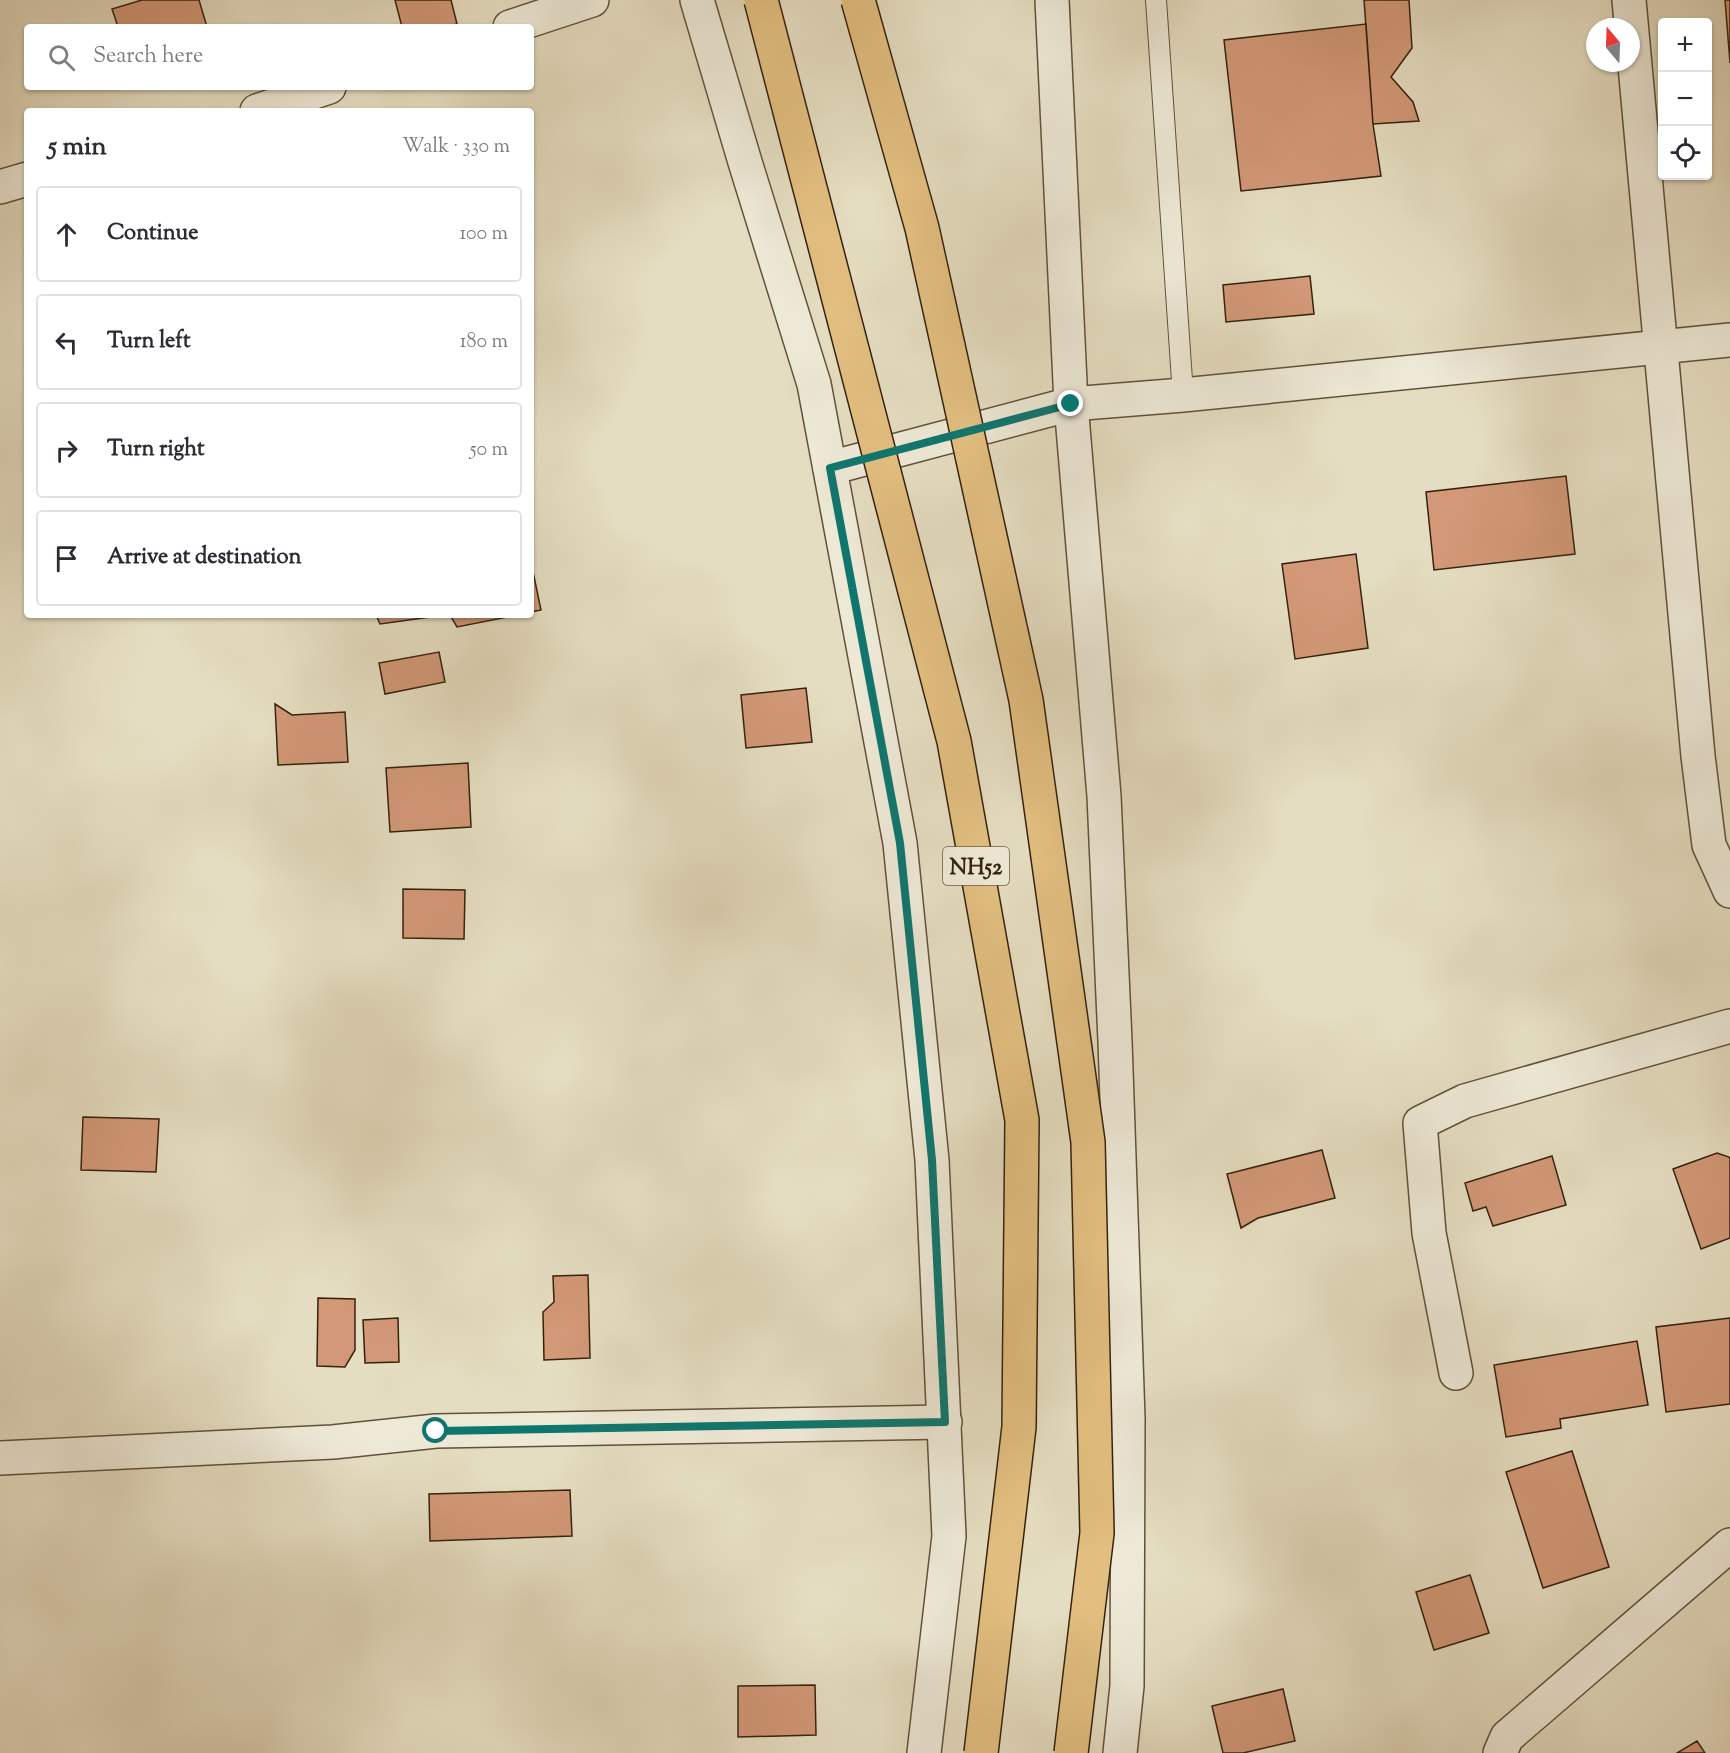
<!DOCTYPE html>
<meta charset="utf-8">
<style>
:root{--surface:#fff;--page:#f2f2f3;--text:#2b2b33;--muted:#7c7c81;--line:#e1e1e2}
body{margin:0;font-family:"Sorts Mill Goudy",serif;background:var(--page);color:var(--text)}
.controls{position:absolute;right:18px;top:18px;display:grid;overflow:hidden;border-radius:6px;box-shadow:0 2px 4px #0004}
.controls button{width:54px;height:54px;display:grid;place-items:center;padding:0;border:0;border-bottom:2px solid var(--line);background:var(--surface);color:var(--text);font:30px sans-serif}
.compass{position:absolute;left:1586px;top:18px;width:54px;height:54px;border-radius:50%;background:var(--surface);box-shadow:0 2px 4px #0004;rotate:341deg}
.stop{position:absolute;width:18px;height:18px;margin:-14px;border:4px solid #0f766e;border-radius:50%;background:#fff}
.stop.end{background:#0f766e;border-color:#fff;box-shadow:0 2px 6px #0008}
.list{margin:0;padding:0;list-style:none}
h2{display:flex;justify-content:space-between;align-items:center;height:78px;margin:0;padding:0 24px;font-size:26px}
h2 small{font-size:20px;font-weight:400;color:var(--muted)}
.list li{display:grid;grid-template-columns:39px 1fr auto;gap:18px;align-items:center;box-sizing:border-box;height:96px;margin:0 12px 12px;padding:0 12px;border:2px solid var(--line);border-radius:6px}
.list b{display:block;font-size:22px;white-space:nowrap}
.list em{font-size:20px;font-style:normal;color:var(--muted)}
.icon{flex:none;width:33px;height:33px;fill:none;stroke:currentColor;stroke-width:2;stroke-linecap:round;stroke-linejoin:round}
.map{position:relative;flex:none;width:1730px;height:1753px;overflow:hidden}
.search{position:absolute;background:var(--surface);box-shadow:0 2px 4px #0004;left:24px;top:24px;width:510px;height:66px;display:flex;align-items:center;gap:15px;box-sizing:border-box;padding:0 21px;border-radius:6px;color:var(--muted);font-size:22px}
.panel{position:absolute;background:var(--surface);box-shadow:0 2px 4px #0004;left:24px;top:108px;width:510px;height:510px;border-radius:6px}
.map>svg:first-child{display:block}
</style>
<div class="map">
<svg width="1730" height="1753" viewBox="0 0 1730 1753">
<rect width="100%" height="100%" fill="#e5ddc1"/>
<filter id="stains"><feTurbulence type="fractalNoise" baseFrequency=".00333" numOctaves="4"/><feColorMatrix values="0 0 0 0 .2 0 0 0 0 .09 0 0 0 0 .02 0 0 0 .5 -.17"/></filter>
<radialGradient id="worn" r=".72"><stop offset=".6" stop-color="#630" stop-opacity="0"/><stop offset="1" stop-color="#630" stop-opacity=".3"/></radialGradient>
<path fill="#d29877" stroke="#35220d" stroke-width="1.5" d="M142,0H199L207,27H118L112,9Z
M395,0H451L457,24L444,27H402Z
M1364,0H1409L1412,48L1391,77L1413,102L1419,121L1373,124Z
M1725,0H1730V63Z
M1366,24L1373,124L1381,176L1241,191L1224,40Z
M1310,276L1314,314L1226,322L1223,285Z
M1566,476L1575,554L1434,570L1426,492Z
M1356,554L1368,648L1295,659L1282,564Z
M531,567H532L541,610L531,612Z
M376,615H445L380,624Z
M450,615H517L457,627Z
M439,652L445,682L385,694L379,663Z
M806,688L812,742L746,748L741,695Z
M275,704L292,715L345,712L348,762L278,765Z
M468,763L471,827L390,832L386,768Z
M403,889L465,890L464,939L403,938Z
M83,1117L159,1119L156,1172L81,1170Z
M1322,1150L1335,1198L1258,1218L1241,1228L1227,1174Z
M1717,1153L1729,1157L1730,1159V1238L1701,1249L1673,1169Z
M1552,1156L1566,1205L1493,1226L1486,1207L1473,1211L1465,1183Z
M588,1275L590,1358L544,1360L543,1312L554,1302L553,1276Z
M318,1298L355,1299V1350L345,1367L317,1366Z
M398,1318L399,1362L365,1363L363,1320Z
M1730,1318V1404L1666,1412L1656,1327Z
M1637,1341L1648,1405L1560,1419L1561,1428L1506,1437L1494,1365Z
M1572,1451L1609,1567L1543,1588L1506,1472Z
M570,1490L572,1536L430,1541L429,1494Z
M1470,1575L1489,1633L1434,1650L1416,1592Z
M815,1685L816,1735L738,1737V1686Z
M1283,1689L1295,1741L1243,1753H1223L1212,1706Z
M1697,1741L1705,1753H1677Z"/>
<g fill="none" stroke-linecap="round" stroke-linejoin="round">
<g stroke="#61513a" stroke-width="22">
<path id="service" d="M1156,0L1183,395"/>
</g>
<g stroke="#61513a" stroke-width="36">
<path id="minor" d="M1629,0L1698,756L1709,845L1730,891
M510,27L592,0
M257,111L329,87
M0,187L27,179
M830,468L1071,404L1183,395L1730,340
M1456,1373L1429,1233L1420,1123L1465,1101L1730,1026
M0,1458L333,1442L436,1431L945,1422
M1500,1753L1507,1737L1730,1545"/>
</g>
<g stroke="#61513a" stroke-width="36">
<path id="tertiary" d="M697,0L745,162L814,384L900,843L932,1160L949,1536L924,1753
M1052,0L1071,404L1104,796L1115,1041L1128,1418L1127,1686L1120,1753"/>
</g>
<use href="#service" stroke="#eee9d7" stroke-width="20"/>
<use href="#minor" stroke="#eee9d7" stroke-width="33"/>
<use href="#tertiary" stroke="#eee9d7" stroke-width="33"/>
<g stroke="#35220d" stroke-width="36" stroke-linecap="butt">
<path id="trunk-bridge" d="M761,0L954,741L1022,1120L1019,1427L981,1753
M858,0L922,228L1026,700L1088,1142L1097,1533L1071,1753"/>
</g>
<use href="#trunk-bridge" stroke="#e2be80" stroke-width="33"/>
</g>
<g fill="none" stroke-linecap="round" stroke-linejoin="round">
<path stroke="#0f766e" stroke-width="8" d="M436,1431L945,1422L932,1160L900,843L830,468L1071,404"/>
</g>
<g text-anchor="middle" stroke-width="4.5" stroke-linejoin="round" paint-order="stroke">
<rect fill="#eee9d7" stroke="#6c5e4a" stroke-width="1.5" x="943" y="847" width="66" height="38" rx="4.5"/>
<g font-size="22" font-weight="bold" fill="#35220d">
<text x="976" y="874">NH52</text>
</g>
</g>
<rect width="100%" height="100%" filter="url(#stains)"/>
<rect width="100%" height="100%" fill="url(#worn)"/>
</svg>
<div class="controls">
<button>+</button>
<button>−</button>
<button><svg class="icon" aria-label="locate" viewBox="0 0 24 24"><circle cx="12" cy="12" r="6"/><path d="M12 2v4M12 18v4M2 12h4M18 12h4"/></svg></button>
</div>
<svg class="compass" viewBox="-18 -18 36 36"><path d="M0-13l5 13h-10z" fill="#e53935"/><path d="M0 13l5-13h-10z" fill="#7c7c81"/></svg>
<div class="stop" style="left:436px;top:1431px"></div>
<div class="stop end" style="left:1071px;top:404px"></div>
<div class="search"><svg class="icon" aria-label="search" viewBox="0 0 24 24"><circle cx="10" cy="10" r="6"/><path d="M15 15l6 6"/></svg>Search here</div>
<section class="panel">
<h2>5 min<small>Walk · 330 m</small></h2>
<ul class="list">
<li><svg class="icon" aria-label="ahead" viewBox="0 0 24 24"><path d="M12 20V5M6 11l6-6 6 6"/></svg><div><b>Continue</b></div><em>100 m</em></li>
<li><svg class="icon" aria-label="left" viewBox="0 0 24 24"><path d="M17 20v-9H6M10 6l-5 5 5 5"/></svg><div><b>Turn left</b></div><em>180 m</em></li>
<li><svg class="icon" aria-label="right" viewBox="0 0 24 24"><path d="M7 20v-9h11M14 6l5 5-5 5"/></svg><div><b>Turn right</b></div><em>50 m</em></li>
<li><svg class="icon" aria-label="arrive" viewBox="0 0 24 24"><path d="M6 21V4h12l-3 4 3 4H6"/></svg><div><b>Arrive at destination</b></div></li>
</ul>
</section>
</div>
